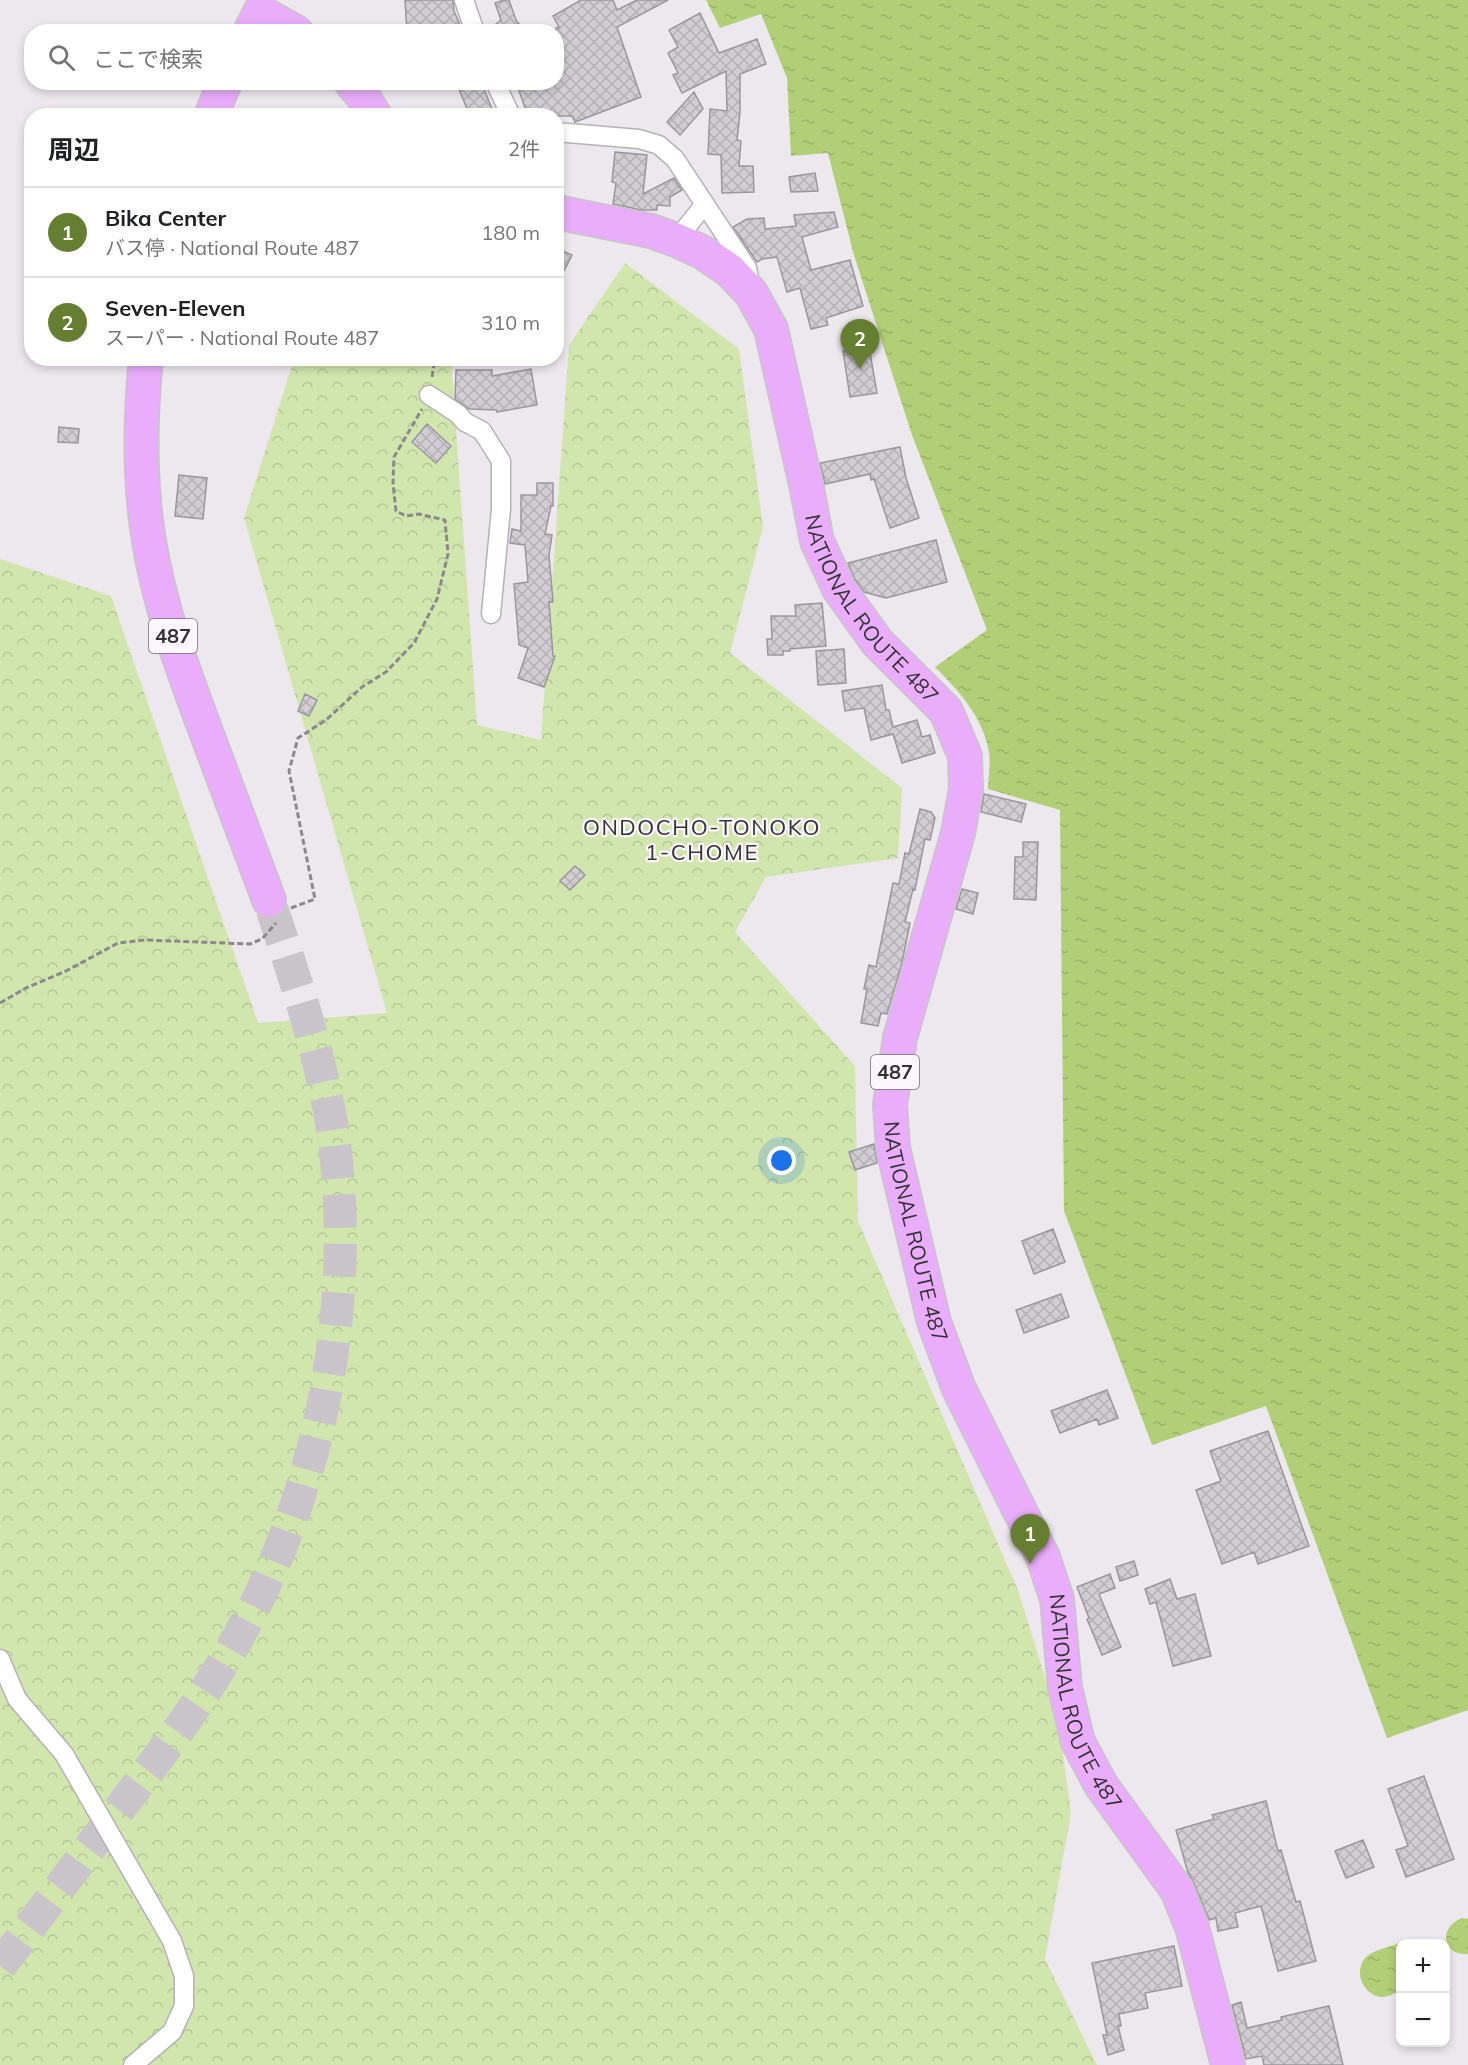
<!DOCTYPE html>
<html lang="ja">
<meta charset="utf-8">
<style>
:root{--surface:#fff;--page:#f6f6f6;--text:#202124;--muted:#757577;--line:#e0e0e0;--accent:#667e31}
body{margin:0;font-family:Mulish,"Noto Sans JP",sans-serif;background:var(--page);color:var(--text)}
.controls{position:absolute;right:18px;bottom:18px;display:grid;overflow:hidden;border-radius:12px;box-shadow:0 3px 9px #0003}
.controls button{width:54px;height:54px;display:grid;place-items:center;padding:0;border:0;border-bottom:2px solid var(--line);background:var(--surface);color:var(--text);font:30px sans-serif}
.you{position:absolute;left:782px;top:1161px;width:21px;height:21px;margin:-15px;border:4px solid #fff;border-radius:50%;background:#1a73e8;box-shadow:0 0 0 9px #1a73e833}
.badge{display:grid;place-items:center;width:39px;height:39px;border-radius:50%;background:var(--accent);color:#fff;font-size:20px;font-weight:700}
.pin{position:absolute;translate:-50% -50px;filter:drop-shadow(0 2px 3px #0008)}
.pin::after{content:'';position:absolute;top:32px;width:21px;height:18px;background:inherit;clip-path:polygon(0 0,100% 0,50% 100%)}
.list{margin:0;padding:0;list-style:none}
h2{display:flex;justify-content:space-between;align-items:center;height:78px;margin:0;padding:0 24px;font-size:26px}
h2 small{font-size:20px;font-weight:400;color:var(--muted)}
.list li{display:grid;grid-template-columns:39px 1fr auto;gap:18px;align-items:center;box-sizing:border-box;height:90px;padding:0 24px;border-top:2px solid var(--line)}
.list b{display:block;font-size:22px;white-space:nowrap}
.list p{margin:0;font-size:20px;white-space:nowrap;color:var(--muted)}
.list em{font-size:20px;font-style:normal;color:var(--muted)}
.icon{flex:none;width:33px;height:33px;fill:none;stroke:currentColor;stroke-width:2;stroke-linecap:round;stroke-linejoin:round}
.map{position:relative;flex:none;width:1468px;height:2065px;overflow:hidden}
.search{position:absolute;background:var(--surface);box-shadow:0 3px 9px #0003;left:24px;top:24px;width:540px;height:66px;display:flex;align-items:center;gap:15px;box-sizing:border-box;padding:0 21px;border-radius:24px;color:var(--muted);font-size:22px}
.panel{position:absolute;background:var(--surface);box-shadow:0 3px 9px #0003;left:24px;top:108px;width:540px;height:258px;border-radius:24px}
.map>svg:first-child{display:block}
</style>
<div class="map">
<svg width="1468" height="2065" viewBox="0 0 1468 2065">
<defs>
<pattern id="forest-crowns" width="20" height="18" patternUnits="userSpaceOnUse" patternTransform="scale(1.5)"><rect width="20" height="18" fill="#d1e6ad"/><path d="M2 6a3 3 0 1 1 6 0M12 15a3 3 0 1 1 6 0" fill="none" stroke="#b4c695"/></pattern>
<pattern id="water-ripples" width="26" height="14" patternUnits="userSpaceOnUse" patternTransform="scale(1.5)"><rect width="26" height="14" fill="#b1cf76"/><path d="M2 4q2-2 4 0t4 0M15 11q2-2 4 0t4 0" fill="none" stroke="#99b267"/></pattern>
<pattern id="building-cross-hatch" width="8" height="8" patternUnits="userSpaceOnUse" patternTransform="scale(1.5)"><rect width="8" height="8" fill="#d1cdd2"/><path d="M0 0l8 8M0 8l8-8" fill="none" stroke="#b4b0b5"/></pattern>
</defs>
<rect width="100%" height="100%" fill="#ede8ee"/>
<path fill="url(#forest-crowns)" d="M625,263L739,349L763,527L730,653L902,788L898,858L766,877L735,932L855,1066L858,1221L1018,1590L1058,1719L1071,1813L1045,1959L1097,2065H0V559L111,596L258,1023L387,1013L244,518L294,359H451L477,725L541,740L569,345Z"/>
<path fill="url(#water-ripples)" d="M706,0H1468V1710L1387,1738L1266,1406L1152,1445L1064,1211L1060,810L988,789C988,777 991,764 989,752C983,717 959,691 935,667L987,630L912,435L853,252L828,153L791,156L787,78L761,14L720,28Z
M1462,1918L1468,1919V1954C1442,1956 1438,1927 1462,1918Z
M1400,1943V1991C1395,1993 1388,1997 1382,1997C1364,1996 1353,1973 1365,1958C1373,1950 1389,1947 1400,1943Z"/>
<path fill="url(#building-cross-hatch)" stroke="#9a969b" stroke-width="1.5" d="M405,0H453L454,11L463,32H407Z
M504,0H509L516,20L525,32H486L501,20L495,3Z
M581,0H613L617,10L637,0H668L617,27L641,97L575,122L572,116H528L518,88L532,82H556V28L559,27L553,16Z
M700,13L719,53L757,39L766,64L740,74V112L737,140L741,141L739,166H753L754,192L722,193L721,155L708,154L710,109L727,111L726,71L682,93L673,75L678,73L668,53L678,47L669,30Z
M456,82H481L495,116H470Z
M694,92L703,109L680,135L667,122Z
M615,152L647,155L643,194L674,178L682,190L670,197V206L657,205V210H641L613,204L616,183L612,182Z
M815,173L818,191L791,192L789,177Z
M834,212L838,227L802,237L811,270L850,260L863,306L826,318L828,325L811,329L800,288L787,292L777,257L762,259L757,262L733,227L747,219L764,218L765,229L796,226L794,215Z
M556,248L572,255L556,286Z
M869,347L877,393L850,397L843,351Z
M531,369L537,405L497,412V410L469,409L455,399L456,370H492V376Z
M427,424L451,446L436,463L412,442Z
M59,427L79,429L78,443L58,442Z
M900,447L906,478L919,518L890,528L874,479L871,480L870,474L825,484L820,463Z
M179,475L207,478L203,519L175,516Z
M537,483H553V506H551L545,534L552,535L549,555L553,602H549L553,656H555L544,687L518,678L528,648L519,645L514,584L528,582L525,545L510,543L512,529L521,531V495H537Z
M936,540L947,582L886,598L864,592L855,580L848,563Z
M822,603L826,646L790,649V651H783V655H768L767,639H772L771,616H796L795,605Z
M844,649L846,683L818,685L816,651Z
M882,685L886,710H889L893,727L917,720L922,737L930,735L935,753L902,763L893,734L871,740L864,708L845,711L842,691Z
M305,694L317,700L309,716L298,711Z
M984,794L1026,804L1021,822L981,812Z
M920,809L931,812L935,818L930,840L925,839L915,890L913,889L905,922L910,923L902,963L887,1014L881,1013L878,1026L861,1023L867,989H864L869,965L876,967L893,883L899,884L905,853L909,854Z
M1023,842H1038L1036,900L1014,899L1015,857H1023Z
M575,866L585,875L570,890L560,881Z
M962,889L978,893L973,914L956,909Z
M874,1144L877,1163L855,1170L849,1152Z
M1053,1229L1065,1262L1034,1274L1022,1241Z
M1061,1294L1069,1317L1024,1333L1016,1310Z
M1107,1390L1118,1418L1099,1425L1097,1419L1060,1433L1051,1411Z
M1268,1431L1309,1546L1258,1564L1254,1552L1222,1564L1196,1490L1221,1481L1210,1451Z
M1134,1561L1138,1575L1120,1581L1116,1567Z
M1110,1574L1115,1588L1099,1594L1121,1647L1102,1655L1087,1619L1089,1618L1077,1587Z
M1170,1579L1177,1599L1195,1594L1211,1656L1173,1666L1156,1602L1150,1604L1145,1589Z
M1424,1776L1454,1859L1406,1877L1396,1850L1408,1846L1388,1789Z
M1266,1801L1278,1851L1281,1850L1296,1902L1300,1901L1316,1961L1278,1971L1261,1906L1235,1913L1238,1927L1218,1931L1216,1918L1209,1920L1194,1883L1188,1873L1176,1830L1214,1819L1212,1815Z
M1363,1840L1374,1867L1346,1878L1335,1851Z
M1174,1946L1182,1986L1145,1993L1148,2008L1119,2014L1121,2026H1118L1124,2050L1108,2055L1103,2035H1107L1092,1963Z
M1241,2002L1247,2028L1282,2020L1281,2017L1329,2006L1343,2065H1264L1262,2056L1246,2059L1232,2005Z"/>
<g fill="none" stroke-linecap="round" stroke-linejoin="round">
<path stroke="#c8c4c9" stroke-width="33" stroke-dasharray="33 16" stroke-linecap="butt" d="M0,1966C39,1915 78,1863 117,1812C157,1760 196,1709 229,1653C319,1502 359,1301 332,1126C319,1049 294,975 269,900"/>
<g stroke="#b5b1b6" stroke-width="21">
<path id="street" d="M464,0L475,32
M495,82L511,116
M556,132L639,139L659,145L675,159L747,268L749,279
M676,240L705,204
M429,395L458,414L465,422L482,431L501,461V509L491,614
M0,1659L17,1699L64,1754L172,1941L184,1976V2006L172,2032L133,2065"/>
</g>
<g stroke="#c6c6c6" stroke-width="36">
<g id="highway">
<path d="M250,32L260,12L296,32"/>
<path d="M351,82L362,95L375,116"/>
<path d="M211,116L225,82"/>
<path id="s1" d="M556,212L651,231L676,240L704,253L729,270L751,293L771,329L807,489L817,541L839,589L877,642L946,711L965,756L966,789L958,833L900,1038L890,1105L893,1148L934,1322L959,1389L1043,1557L1057,1599L1065,1688L1078,1742L1101,1785L1177,1890L1192,1927L1228,2065"/>
<path d="M146,358C140,418 139,481 149,541C160,609 184,673 208,737C229,792 249,846 269,900"/>
</g>
</g>
<path stroke="#8b888c" stroke-width="3" stroke-dasharray="6 3" stroke-linecap="butt" d="M333,116L341,110
M432,377L435,358
M291,908L315,899L289,771L298,738L326,720L362,687L386,672L414,643L437,599L448,554L445,520L419,514L406,516L396,511L393,483L394,457L422,409
M0,1003L26,988L66,971L118,943L145,940L250,944L262,939L276,923"/>
<use href="#street" stroke="#fff" stroke-width="18"/>
<use href="#highway" stroke="#e9adfb" stroke-width="33"/>
</g>
<g text-anchor="middle" stroke-width="4.5" stroke-linejoin="round" paint-order="stroke">
<g fill="#faf6fb" stroke="#6f6d70" stroke-width="1.5">
<rect x="149" y="619" width="48" height="34" rx="4.5"/>
<rect x="871" y="1055" width="48" height="34" rx="4.5"/>
</g>
<g font-size="20" font-weight="bold" fill="#343234">
<text x="173" y="643">487</text>
<text x="895" y="1079">487</text>
</g>
<g font-size="21" fill="#343234" stroke="#faf6fb">
<text dy="7" stroke="none"><textPath href="#s1" startOffset="561">NATIONAL ROUTE 487</textPath></text>
<text dy="7" stroke="none"><textPath href="#s1" startOffset="1227">NATIONAL ROUTE 487</textPath></text>
<text dy="7" stroke="none"><textPath href="#s1" startOffset="1731">NATIONAL ROUTE 487</textPath></text>
</g>
<g font-size="22" letter-spacing="1.5" fill="#343234" stroke="#faf6fb">
<text x="702" y="835">ONDOCHO-TONOKO<tspan x="702" dy="25">1-CHOME</tspan></text>
</g>
</g>
</svg>
<div class="controls">
<button>+</button>
<button>−</button>
</div>
<div class="you"></div>
<div class="pin badge" style="left:1030px;top:1564px">1</div>
<div class="pin badge" style="left:860px;top:369px">2</div>
<div class="search"><svg class="icon" aria-label="search" viewBox="0 0 24 24"><circle cx="10" cy="10" r="6"/><path d="M15 15l6 6"/></svg>ここで検索</div>
<section class="panel">
<h2>周辺<small>2件</small></h2>
<ul class="list">
<li><span class="badge">1</span><div><b>Bika Center</b><p>バス停 · National Route 487</p></div><em>180 m</em></li>
<li><span class="badge">2</span><div><b>Seven-Eleven</b><p>スーパー · National Route 487</p></div><em>310 m</em></li>
</ul>
</section>
</div>
